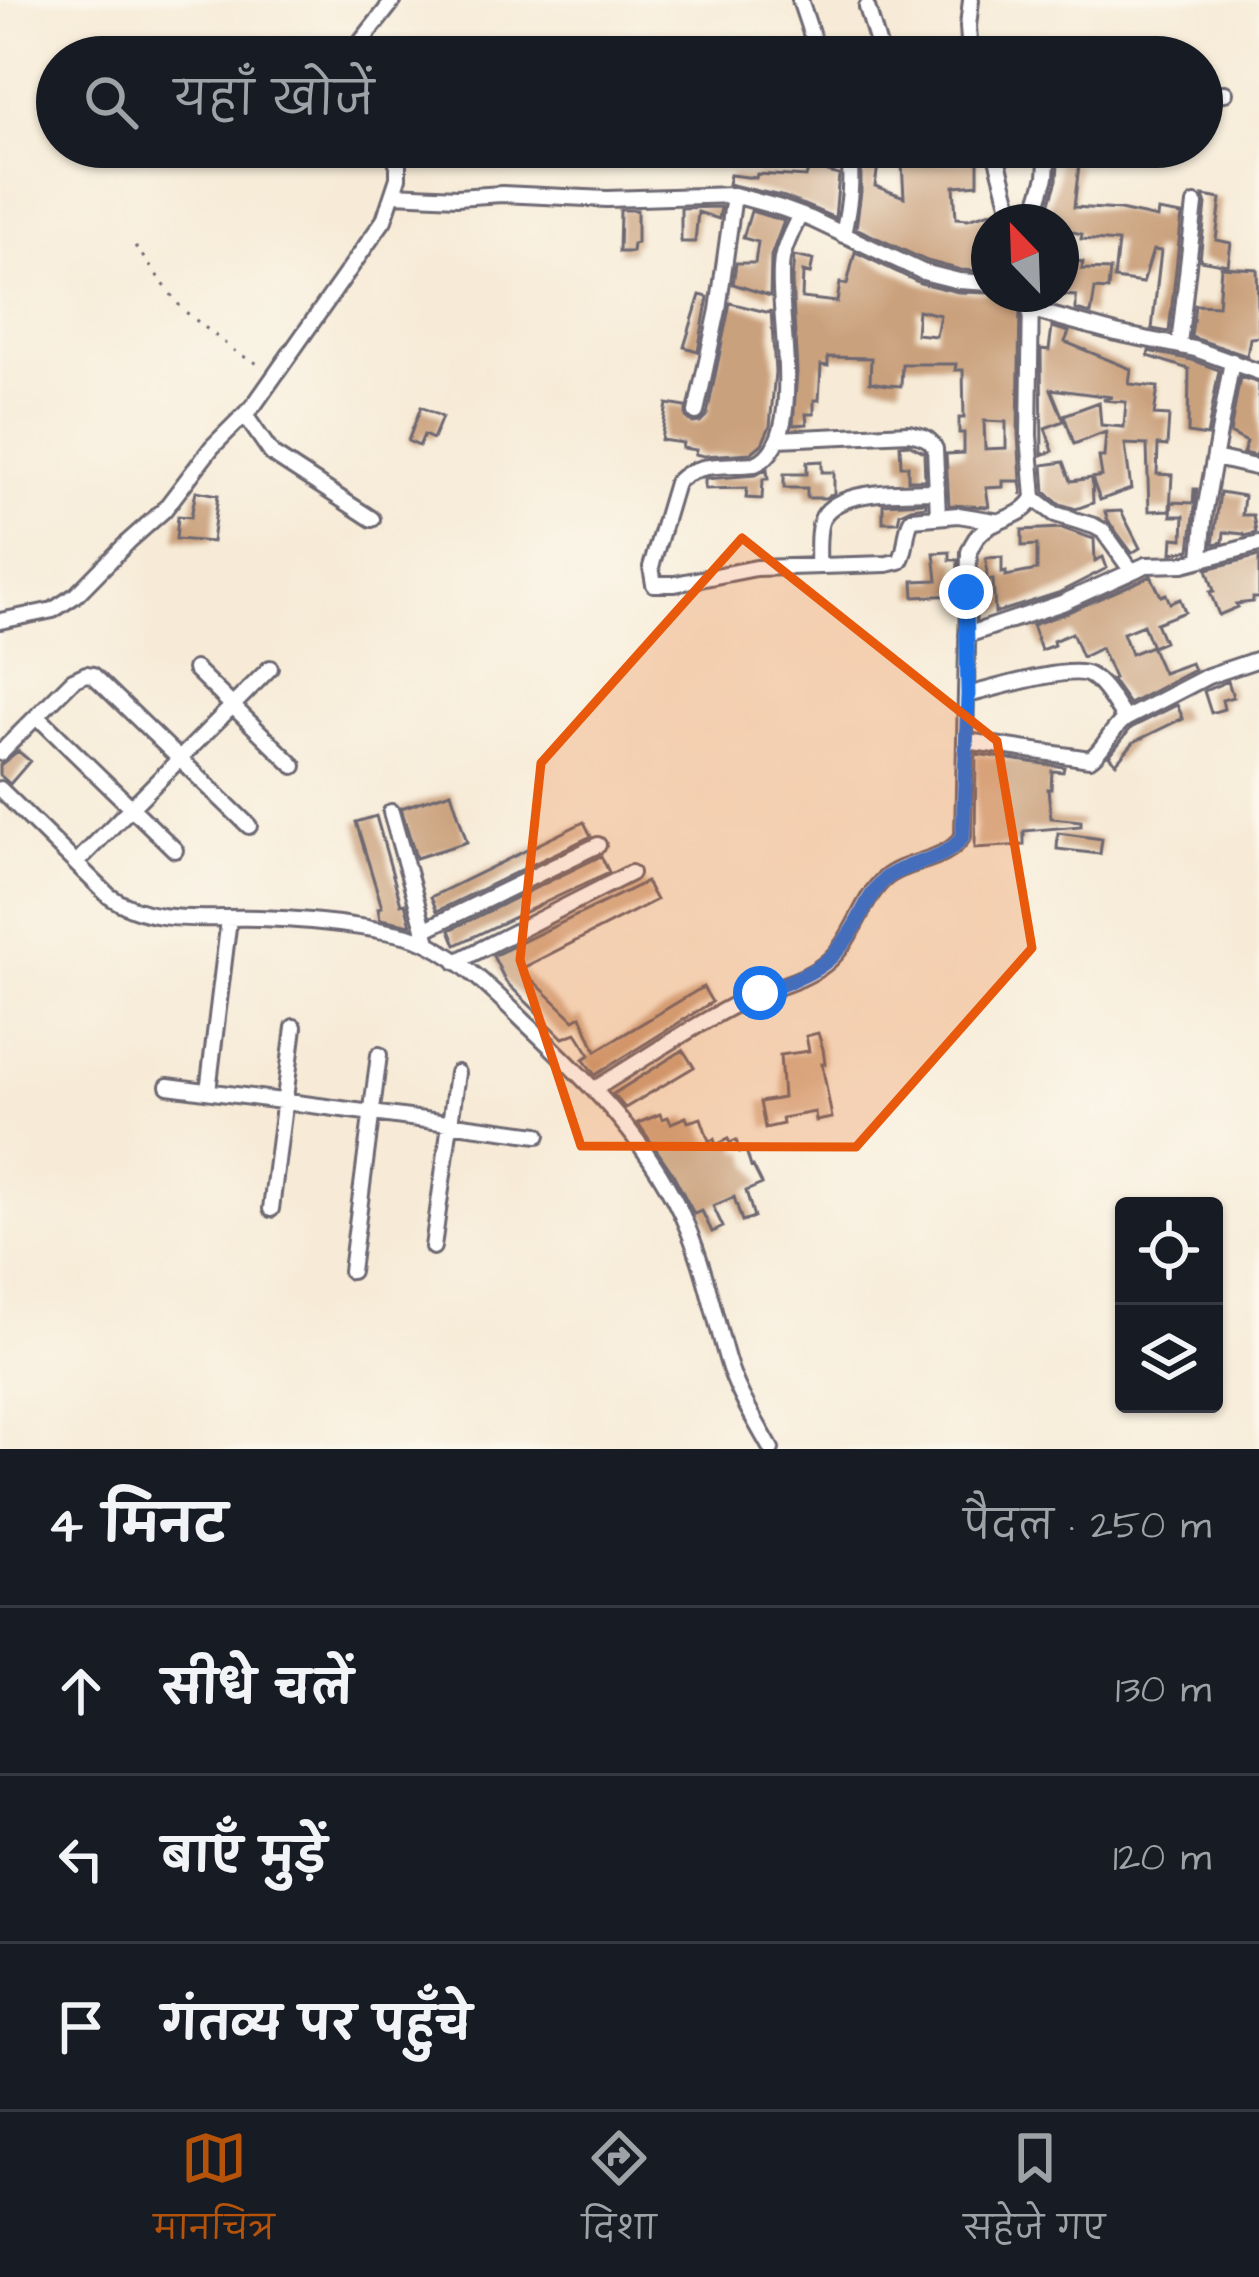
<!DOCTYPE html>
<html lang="hi">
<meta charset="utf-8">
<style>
:root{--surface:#171b24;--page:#242831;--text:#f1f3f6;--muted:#9ea1a6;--line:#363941;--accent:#b45309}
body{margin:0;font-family:"Architects Daughter","Playpen Sans Deva",sans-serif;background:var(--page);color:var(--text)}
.controls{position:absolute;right:36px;bottom:36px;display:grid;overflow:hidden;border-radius:12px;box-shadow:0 3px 9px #0004}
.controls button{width:108px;height:108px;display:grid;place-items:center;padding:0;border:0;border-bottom:3px solid var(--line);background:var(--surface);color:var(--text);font:60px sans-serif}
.compass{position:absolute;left:971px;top:204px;width:108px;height:108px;border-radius:50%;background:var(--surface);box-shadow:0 3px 9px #0004;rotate:337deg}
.stop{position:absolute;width:36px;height:36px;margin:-27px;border:9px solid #1a73e8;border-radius:50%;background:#fff}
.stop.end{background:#1a73e8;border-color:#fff;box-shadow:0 3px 12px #0008}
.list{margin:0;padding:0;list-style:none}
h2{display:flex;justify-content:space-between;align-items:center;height:156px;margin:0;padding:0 48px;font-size:51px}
h2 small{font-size:39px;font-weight:400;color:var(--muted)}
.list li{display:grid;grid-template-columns:78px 1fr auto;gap:36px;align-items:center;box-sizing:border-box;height:168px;padding:0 48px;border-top:3px solid var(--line)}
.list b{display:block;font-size:45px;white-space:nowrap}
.list em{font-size:39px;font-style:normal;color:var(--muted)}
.icon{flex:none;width:66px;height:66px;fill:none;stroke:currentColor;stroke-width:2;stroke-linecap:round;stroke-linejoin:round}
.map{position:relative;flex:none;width:1259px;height:1449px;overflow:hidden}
.search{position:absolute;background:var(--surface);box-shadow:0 3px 9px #0004;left:36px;right:36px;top:36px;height:132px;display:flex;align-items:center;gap:30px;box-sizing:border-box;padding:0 42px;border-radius:66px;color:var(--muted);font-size:45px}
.sheet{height:660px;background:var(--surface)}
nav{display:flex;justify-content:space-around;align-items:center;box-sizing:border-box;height:168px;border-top:3px solid var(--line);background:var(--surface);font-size:33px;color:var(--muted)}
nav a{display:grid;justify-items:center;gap:6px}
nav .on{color:var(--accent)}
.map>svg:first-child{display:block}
</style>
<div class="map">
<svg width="1259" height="1449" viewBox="0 0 1259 1449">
<rect width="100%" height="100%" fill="#fbf7ec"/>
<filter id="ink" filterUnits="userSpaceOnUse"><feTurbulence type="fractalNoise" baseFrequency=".00833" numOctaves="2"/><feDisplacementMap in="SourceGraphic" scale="24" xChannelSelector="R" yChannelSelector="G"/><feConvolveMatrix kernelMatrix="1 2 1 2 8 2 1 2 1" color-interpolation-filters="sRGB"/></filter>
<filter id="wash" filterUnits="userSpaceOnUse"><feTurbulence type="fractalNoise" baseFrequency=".004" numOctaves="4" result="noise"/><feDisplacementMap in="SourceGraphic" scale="48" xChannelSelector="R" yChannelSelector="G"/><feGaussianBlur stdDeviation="2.7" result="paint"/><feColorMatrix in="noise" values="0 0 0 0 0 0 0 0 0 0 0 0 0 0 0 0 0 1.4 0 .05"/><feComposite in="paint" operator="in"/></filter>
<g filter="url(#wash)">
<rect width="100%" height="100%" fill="#f7ebd7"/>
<g id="blocks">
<path fill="#caa17d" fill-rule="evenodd" d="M917,147H931L934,162L978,161V184L954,186L956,218L968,219L997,210L1001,222H987L982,271L961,270L927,261L856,228L861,192V162L878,165L875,186L904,197L902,163L922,164Z
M1059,147H1071L1073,165H1079L1074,207L1120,210L1157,218L1158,211L1182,215L1169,332L1152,329L1161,251L1153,250L1143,283L1114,279L1118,242L1081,239L1082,234L1061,229V222H1044L1057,180Z
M810,163L829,168L828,172L839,175L835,218L785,197L728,184L730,175L756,178L757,174L806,177Z
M1203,196L1221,199L1216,240L1231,243L1228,265L1200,260L1206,205Z
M721,207L719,219L698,212L695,242H681V208Z
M620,210H637V243L633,244L632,252H619Z
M751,211L784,221L771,256L770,296L733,284L736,263H755L758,242L743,238Z
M855,252L920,283L958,292L1017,294L1016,299L1020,300L1018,435L1022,495L1020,481H1003V487L986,488L989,507L949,505L946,454L964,453V433H959V418H964L963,370H955L956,364H902L901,386L888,385L870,382L871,358L828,357V366L821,365L819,400H814V414H806L807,424L793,425L797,372L792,281L794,256L813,260L810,274L803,272L802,298L837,302L840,283L847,284ZM918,310L940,315L936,336L916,334ZM984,421L1006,422V448L985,449Z
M1062,259L1083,262L1082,269L1110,270L1108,290L1095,289L1091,314L1076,310V296L1061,295Z
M1221,267L1257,269L1259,337L1250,338L1247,356L1191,337L1195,305L1218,306Z
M700,295L708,297L698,351L684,347Z
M730,303L770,313L771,310L775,372L770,426L762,444L751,453L704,456L695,454L696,450L682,448L683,443L661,440L667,404L686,407V417L693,423L700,422L707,415Z
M1052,327L1069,332L1065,342L1131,369L1129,384L1158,387L1154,415L1169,416L1167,446L1158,445L1157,474L1172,475L1170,510L1149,511L1147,445L1125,444L1131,489L1100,500L1092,478L1102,476L1099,457H1104L1106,432L1074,444L1064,415L1099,402L1101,425L1124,427L1126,402L1103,400L1112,397L1051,389L1064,421L1045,428L1053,451L1042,455L1041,349L1049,350Z
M1149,351L1192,360L1219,370L1207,436L1188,433L1189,369L1148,356Z
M1240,377L1259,383V448L1256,456L1243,453L1247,442L1230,433Z
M421,407L442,417L433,439L424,435L419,446L408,441Z
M908,444L924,452L925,480H908V466H901L900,445Z
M822,461V472H834V493L825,498H807V488H784V474H807V462Z
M1064,462L1071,481L1092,478L1093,503L1076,509L1060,504L1045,492L1043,465Z
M767,469L768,479H763L762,499L746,498L747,488L705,489V479L756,475Z
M1194,489H1197L1190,550L1172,553L1173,538L1183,539L1184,516H1171L1172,502L1193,503Z
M196,491L218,495L212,542L176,539L178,516L191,517Z
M1220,492L1244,496L1242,515H1253L1256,533L1244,536L1243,534L1224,532L1223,542L1213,544Z
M926,502V506L911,508L900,513L898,522H883V504Z
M1121,511L1140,548L1132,553L1108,521L1105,512Z
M1062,528L1094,539L1095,561L1103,557L1107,568L1058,593L995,613L993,580H987L986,558L1002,557V573L1006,572V576L1037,570V545L1022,546V530Z
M950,552V560H958L957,595L914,597L913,581L937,580L934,553Z
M1259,556V598H1253V602L1236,604L1238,607L1219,615L1210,592L1214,591L1207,569Z
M1151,576L1161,596L1166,594L1170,603L1180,599L1185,612L1156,623L1164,642L1152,647L1143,625L1123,633L1131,654L1151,646L1163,673L1191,663L1194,670L1129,704L1111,679L1114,678L1101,648L1082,657L1072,633L1053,641L1054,645L1041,650L1032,625L1066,613Z
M1228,681L1233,697L1222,700L1224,709L1211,713L1204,691Z
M1177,705L1183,718L1134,742L1116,763L1109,756L1131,728Z
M18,751L30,761L10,784L0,775V765Z
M976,754L1064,767L1063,772L1052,771L1051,789H1048L1051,818L1081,821V826L1024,831V845L975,848Z
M451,792L467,842L416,858L401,808Z
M376,816L401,904L405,903L411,925L380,919L378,908L382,907L356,822Z
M584,822L591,836L437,911L431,897Z
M1058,833L1102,839L1100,854L1057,849Z
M601,856L609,872L456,945L450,930Z
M646,882L656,900L521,969L574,1020L581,1016L596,1051L703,987L712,1002L595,1075L583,1059L590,1055L576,1033L563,1038L506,982L493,956Z
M818,1033L823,1049L825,1064H822L832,1118L816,1121L815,1112L782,1118L783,1124L765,1128L760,1102L783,1098L780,1055L809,1051L806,1036Z
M683,1050L694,1067L625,1108L613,1094Z
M660,1114L662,1119L668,1117L671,1123L686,1117L688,1122L701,1118L709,1141L714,1139L716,1145L728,1139L730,1143L736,1140L740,1152L746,1150L751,1167L753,1166L762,1184L746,1191L754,1217L742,1221L734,1197L713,1206L723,1227L712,1232L702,1211L694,1214L673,1174L638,1123Z"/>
</g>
</g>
<g filter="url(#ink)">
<use href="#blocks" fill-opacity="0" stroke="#6d6872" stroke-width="3"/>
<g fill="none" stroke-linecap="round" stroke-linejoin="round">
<g stroke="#6d6872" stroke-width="20">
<path id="minor" d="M800,0L819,57
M867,7L882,57
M349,57L394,0
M970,57L968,26L971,0
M1202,94L1225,93
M994,147L1014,222
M394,194L457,197L502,194L607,199L734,195L781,208L811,219L923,272L959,281L989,283
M800,215C793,229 785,243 782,259C774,309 810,441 755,464C727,467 696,461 676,483L651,567L654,584H675L756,568L887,564L900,561C908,548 904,532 912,519L958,515L995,521
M1032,222L1046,177L1048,147
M843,235C849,206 854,177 847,147
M1032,310L1116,333L1195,349L1259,372
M1179,345L1195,204
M696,412L718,310L734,195
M245,415L272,454L372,519
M778,439L909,433C921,436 930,437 935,449L938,516
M1215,458L1259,468
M1034,498L1055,514L1094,526L1103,531L1131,570
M1201,558L1205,510L1232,361
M818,566C819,551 816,530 823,517C839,488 908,492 937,491
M0,621L53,610L76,595L129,541L164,510L212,447L254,405L384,220L398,178V165L390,147
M967,635L1062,603L1146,565L1183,564L1259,544
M195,669L294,766
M968,695C991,689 1071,665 1089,675C1104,683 1115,705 1125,719
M37,716L175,850
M967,741L1090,759C1105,749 1110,730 1125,719L1208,676L1259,659
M0,753L73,680L86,674L93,675L249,826
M0,789L109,896C153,927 208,916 259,918C295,919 331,922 367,928C387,932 410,934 429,944C466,963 497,995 527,1024C592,1085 653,1144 688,1229C706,1272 714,1315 727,1359C736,1391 755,1420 771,1449
M391,812L427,939
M76,863L270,668
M424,930L598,845
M456,962L631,873
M168,1086L538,1135
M596,1088C643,1060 690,1027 740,1002C767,988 801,983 825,964C853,942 860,902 883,880C906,859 946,863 963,836L969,552C983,513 1017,526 1034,498L1029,435L1031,294
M208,1091L229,919
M271,1209L294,1027
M433,1247L457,1073
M351,1271L379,1055"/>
</g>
<path stroke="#6d6872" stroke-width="3" stroke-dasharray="3 9" stroke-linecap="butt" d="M135,246L182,309L237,353L264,367"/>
<use href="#minor" stroke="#fff" stroke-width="14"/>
</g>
</g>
<g fill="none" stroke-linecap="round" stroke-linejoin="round" filter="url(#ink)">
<path stroke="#1a73e8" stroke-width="15" d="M760,993C808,974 830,970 857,922C866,906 874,886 889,876C913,860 947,861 963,836L968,694L966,592"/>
</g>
<path fill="#e8590c" fill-opacity="0.2" stroke="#e8590c" stroke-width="9" stroke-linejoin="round" d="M742,538L997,741L1032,948L856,1147L581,1146L520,960L541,763Z"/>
</svg>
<div class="controls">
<button><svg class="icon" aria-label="locate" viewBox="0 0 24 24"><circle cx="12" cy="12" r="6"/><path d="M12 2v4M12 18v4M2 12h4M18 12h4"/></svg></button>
<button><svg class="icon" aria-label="layers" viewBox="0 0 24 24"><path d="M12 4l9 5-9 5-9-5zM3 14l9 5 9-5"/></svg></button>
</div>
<svg class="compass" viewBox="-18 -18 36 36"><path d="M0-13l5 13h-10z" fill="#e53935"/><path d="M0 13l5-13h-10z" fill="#9ea1a6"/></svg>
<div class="stop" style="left:760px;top:993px"></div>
<div class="stop end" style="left:966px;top:592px"></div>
<div class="search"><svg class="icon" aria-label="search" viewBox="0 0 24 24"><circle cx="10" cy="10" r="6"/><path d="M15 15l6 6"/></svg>यहाँ खोजें</div>
</div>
<section class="sheet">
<h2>4 मिनट<small>पैदल · 250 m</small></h2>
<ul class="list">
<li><svg class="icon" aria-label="ahead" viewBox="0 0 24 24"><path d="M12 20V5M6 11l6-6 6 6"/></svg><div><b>सीधे चलें</b></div><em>130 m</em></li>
<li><svg class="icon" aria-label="left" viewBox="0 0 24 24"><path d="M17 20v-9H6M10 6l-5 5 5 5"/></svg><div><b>बाएँ मुड़ें</b></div><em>120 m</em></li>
<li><svg class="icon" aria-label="arrive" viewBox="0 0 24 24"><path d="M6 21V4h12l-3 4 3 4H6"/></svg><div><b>गंतव्य पर पहुँचे</b></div></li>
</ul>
</section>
<nav>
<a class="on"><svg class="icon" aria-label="map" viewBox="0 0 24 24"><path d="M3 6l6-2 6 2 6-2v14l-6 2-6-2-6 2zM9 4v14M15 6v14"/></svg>मानचित्र</a>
<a><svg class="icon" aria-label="directions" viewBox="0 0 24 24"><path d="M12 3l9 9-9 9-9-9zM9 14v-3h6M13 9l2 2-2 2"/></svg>दिशा</a>
<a><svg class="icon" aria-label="saved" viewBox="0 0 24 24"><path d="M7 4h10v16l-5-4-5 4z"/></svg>सहेजे गए</a>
</nav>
